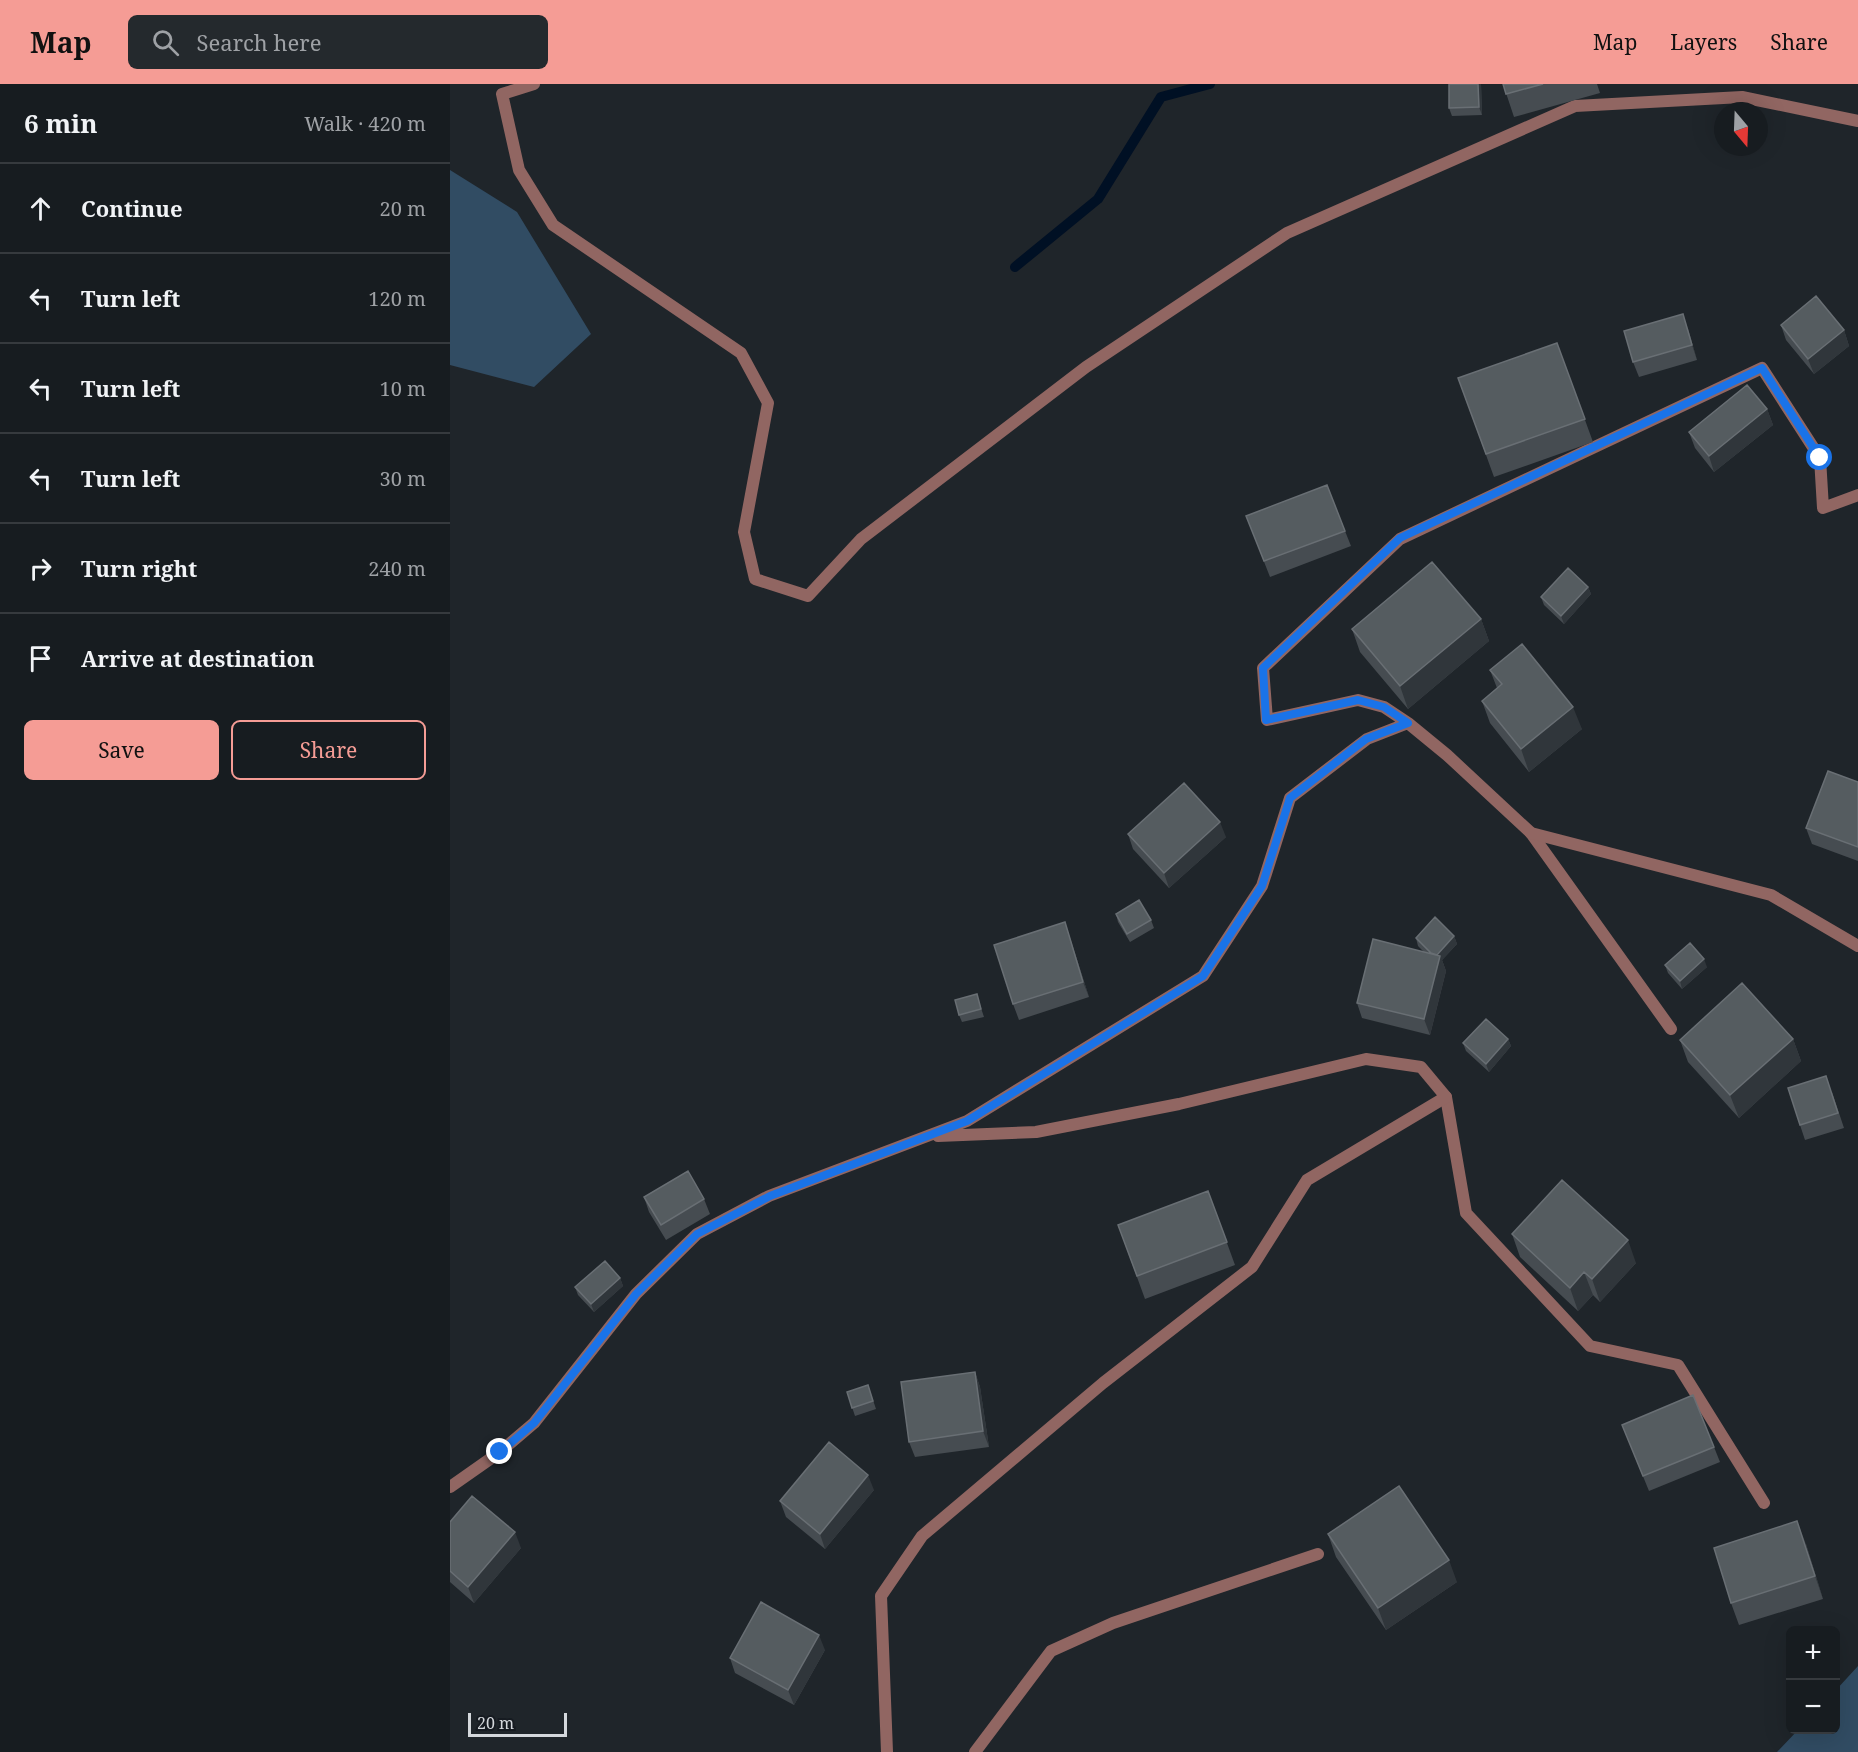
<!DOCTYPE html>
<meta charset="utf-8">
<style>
:root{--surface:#171c20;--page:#24292d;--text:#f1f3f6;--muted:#9ea1a5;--line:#363a3e;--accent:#f59c95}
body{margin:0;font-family:"Noto Serif",serif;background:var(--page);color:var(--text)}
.controls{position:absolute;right:18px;bottom:18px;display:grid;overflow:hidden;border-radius:9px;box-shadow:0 6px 24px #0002}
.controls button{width:54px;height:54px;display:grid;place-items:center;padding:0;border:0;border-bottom:2px solid var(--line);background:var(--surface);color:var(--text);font:30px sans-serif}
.compass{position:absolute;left:1264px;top:18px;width:54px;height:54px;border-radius:50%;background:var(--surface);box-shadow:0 6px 24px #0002;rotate:161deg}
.scale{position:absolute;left:18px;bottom:15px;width:99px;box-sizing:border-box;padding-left:6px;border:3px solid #d4d8dc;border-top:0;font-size:16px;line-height:21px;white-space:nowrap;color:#d4d8dc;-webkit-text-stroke:4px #161b21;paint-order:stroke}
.stop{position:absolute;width:18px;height:18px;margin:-14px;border:4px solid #1a73e8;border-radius:50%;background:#fff}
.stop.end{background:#1a73e8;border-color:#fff;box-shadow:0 2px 6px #0008}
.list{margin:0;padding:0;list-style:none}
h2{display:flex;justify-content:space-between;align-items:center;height:78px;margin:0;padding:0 24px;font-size:26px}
h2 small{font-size:20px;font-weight:400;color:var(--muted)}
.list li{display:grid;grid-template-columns:39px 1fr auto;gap:18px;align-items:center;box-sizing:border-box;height:90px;padding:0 24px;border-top:2px solid var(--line)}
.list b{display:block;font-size:22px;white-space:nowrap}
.list em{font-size:20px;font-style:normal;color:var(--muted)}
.actions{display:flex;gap:12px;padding:18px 24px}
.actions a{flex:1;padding:14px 0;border:2px solid var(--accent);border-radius:9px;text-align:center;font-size:21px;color:var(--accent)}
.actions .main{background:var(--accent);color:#111}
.icon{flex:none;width:33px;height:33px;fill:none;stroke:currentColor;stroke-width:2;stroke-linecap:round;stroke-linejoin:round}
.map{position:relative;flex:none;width:1408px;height:1668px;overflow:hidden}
header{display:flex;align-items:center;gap:36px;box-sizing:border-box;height:84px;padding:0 30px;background:var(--accent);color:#111}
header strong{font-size:28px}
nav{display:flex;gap:33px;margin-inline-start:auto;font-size:21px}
.search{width:420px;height:54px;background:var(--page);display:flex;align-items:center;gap:15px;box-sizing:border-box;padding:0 21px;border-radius:9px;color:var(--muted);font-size:22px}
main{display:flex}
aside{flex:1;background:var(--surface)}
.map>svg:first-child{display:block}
</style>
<header>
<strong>Map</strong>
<div class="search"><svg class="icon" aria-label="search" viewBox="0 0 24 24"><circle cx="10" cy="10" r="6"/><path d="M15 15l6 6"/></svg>Search here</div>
<nav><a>Map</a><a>Layers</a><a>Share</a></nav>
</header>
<main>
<aside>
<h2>6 min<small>Walk · 420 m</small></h2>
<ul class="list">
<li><svg class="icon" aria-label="ahead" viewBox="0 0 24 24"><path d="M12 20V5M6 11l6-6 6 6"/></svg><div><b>Continue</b></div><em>20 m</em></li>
<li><svg class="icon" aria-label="left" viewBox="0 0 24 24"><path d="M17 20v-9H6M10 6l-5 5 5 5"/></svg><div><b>Turn left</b></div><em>120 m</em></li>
<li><svg class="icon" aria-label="left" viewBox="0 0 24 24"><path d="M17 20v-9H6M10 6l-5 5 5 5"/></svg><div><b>Turn left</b></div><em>10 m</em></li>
<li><svg class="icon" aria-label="left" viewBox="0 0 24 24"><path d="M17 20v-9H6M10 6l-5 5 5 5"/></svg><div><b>Turn left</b></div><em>30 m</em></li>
<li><svg class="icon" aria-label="right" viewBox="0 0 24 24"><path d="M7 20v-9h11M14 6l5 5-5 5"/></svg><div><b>Turn right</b></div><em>240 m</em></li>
<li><svg class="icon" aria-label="arrive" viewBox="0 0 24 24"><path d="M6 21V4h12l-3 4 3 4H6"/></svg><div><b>Arrive at destination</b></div></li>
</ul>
<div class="actions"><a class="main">Save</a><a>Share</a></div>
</aside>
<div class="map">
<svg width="1408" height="1668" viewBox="0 0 1408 1668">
<rect width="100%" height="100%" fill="#1f252a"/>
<path fill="#314c63" d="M0,86L67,128L141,250L84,303L0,281Z
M1408,1582V1668H1327L1348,1646H1386V1606Z"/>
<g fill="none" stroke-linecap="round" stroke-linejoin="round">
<path stroke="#001024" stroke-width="10" d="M565,183L648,115L711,13L760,0"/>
<path stroke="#916662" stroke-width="12" d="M84,0L52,10L69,86L103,141L291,269L318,319L294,448L305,495L358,512L411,455L636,283L837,149L1125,22L1292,13L1408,37
M1081,749L1221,945
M996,1013L1016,1129L1140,1262L1228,1281L1314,1419
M525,1668L601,1567L663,1539L868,1470"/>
<path stroke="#916662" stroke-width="12" d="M958,639L934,623L908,616L817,636L813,584L950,455L1312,284L1370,374L1373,424L1408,411
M0,1403L50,1368L84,1339L186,1210L247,1150L319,1112L517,1037L753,892L812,802L840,714L917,655L958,639L997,671L1081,749L1321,811L1408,862
M437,1668L431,1512L472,1452L653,1299L802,1183L857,1096L996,1013L971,983L916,975L729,1020L586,1048L488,1052"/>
</g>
<path fill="#464c51" d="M1031,0L1032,31L1002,32L999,24Z
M1053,0H1147L1150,9L1064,33Z
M1331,241L1394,246L1399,262L1364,290L1336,256Z
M1238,245L1247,276L1189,293L1183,278Z
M1107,259L1143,358L1044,393L1008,294Z
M1317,325L1323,341L1264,388L1245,364L1239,348Z
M802,447H895L901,462L820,493Z
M1138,503L1141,510L1114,540L1094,521L1091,513Z
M1031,535L1039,557L958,625L910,568L902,545Z
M1040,586L1132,645L1079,688L1040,639L1032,617L1047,604Z
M1408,698V777L1362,760L1356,744Z
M678,750L776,753L719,804L683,765Z
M666,830L701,836L704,844L680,858L668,838Z
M615,838L639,913L569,936L563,920Z
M1004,852L1007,860L992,876L996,887L980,951L912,934L907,919L974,868L968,862L966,854Z
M1215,881L1257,883L1232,905L1218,889Z
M529,918L534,933L512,938L509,931Z
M1058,955L1061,962L1039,988L1016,967L1013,959Z
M1343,955L1351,977L1289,1034L1238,978L1230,956Z
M1382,1008L1394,1044L1355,1056L1350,1041Z
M758,1107L785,1181L695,1215L668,1141Z
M194,1113L254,1115L260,1130L216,1156L199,1128Z
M1062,1150L1186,1179L1150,1218L1143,1211L1128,1227L1070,1173Z
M170,1194L173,1202L144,1228L128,1211L125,1203Z
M525,1288L530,1303L539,1363L465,1373L459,1358Z
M418,1301L426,1325L405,1332L397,1308Z
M1172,1341L1264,1363L1270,1378L1199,1407Z
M424,1406L375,1465L336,1433L330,1417Z
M0,1438L71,1464L24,1519L0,1498Z
M878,1450L1007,1498L936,1546L886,1473Z
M1356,1460L1373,1515L1289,1541L1281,1519Z
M375,1566L344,1621L285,1589L280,1574Z"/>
<path fill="#30363b" d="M1028,0H1031L1032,31L1029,23Z
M1233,230L1238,245L1247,276L1242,261Z
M1394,246L1399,262L1364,290L1358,275Z
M1317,325L1323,341L1264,388L1259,372Z
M1138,503L1141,510L1114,540L1111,532Z
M1031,535L1039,557L958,625L950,602Z
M1123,623L1132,645L1079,688L1071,665Z
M770,738L776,753L719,804L714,789Z
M615,838L620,854L639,913L633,898Z
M1004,852L1007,860L992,876L996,887L980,951L974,935L985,873Z
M1254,875L1257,883L1232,905L1230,897Z
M1058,955L1061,962L1039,988L1036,980Z
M1343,955L1351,977L1289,1034L1280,1011Z
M1178,1156L1186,1179L1150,1218L1142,1195Z
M1134,1188L1143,1211L1128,1227L1120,1204Z
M170,1194L173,1202L144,1228L141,1220Z
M525,1288L530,1303L539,1363L533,1347Z
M418,1391L424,1406L375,1465L370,1450Z
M1347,1437L1356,1460L1373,1515L1365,1492Z
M65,1448L71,1464L24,1519L18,1503Z
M999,1476L1007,1498L936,1546L928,1524Z
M369,1551L375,1566L344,1621L338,1606Z"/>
<path fill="#555c60" stroke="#696f74" stroke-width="1.5" d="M999,0H1028L1029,23L999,24Z
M1053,0H1093L1056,10Z
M1366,212L1394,246L1358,275L1331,241Z
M1233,230L1242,261L1183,278L1174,247Z
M1107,259L1135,335L1036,370L1008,294Z
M1297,301L1317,325L1259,372L1239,348Z
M877,401L895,447L814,477L796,432Z
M982,478L1031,535L950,602L902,545Z
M1118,484L1138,503L1111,532L1091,513Z
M1072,560L1123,623L1071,665L1032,617L1052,600L1040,586Z
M1378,687L1408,698V763L1356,744Z
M734,699L770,738L714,789L678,750Z
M689,816L701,836L677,850L666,830Z
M985,833L1004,852L987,871L981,869L966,854Z
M615,838L633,898L563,920L544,861Z
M923,855L990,872L974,935L907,919Z
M1240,859L1254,875L1230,897L1215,881Z
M1292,899L1343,955L1280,1011L1230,956Z
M527,910L531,925L509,931L505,916Z
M1036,935L1058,955L1036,980L1013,959Z
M1376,992L1388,1029L1350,1041L1338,1004Z
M238,1087L254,1115L211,1141L194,1113Z
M1112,1096L1178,1156L1142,1195L1134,1188L1120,1204L1062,1150Z
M758,1107L777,1158L687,1192L668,1141Z
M155,1177L170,1194L141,1220L125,1203Z
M525,1288L533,1347L459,1358L451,1298Z
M418,1301L423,1317L402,1324L397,1308Z
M1243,1311L1264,1363L1193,1392L1172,1341Z
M379,1358L418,1391L370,1450L330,1417Z
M949,1402L999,1476L928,1524L878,1450Z
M22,1412L65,1448L18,1503L0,1487V1438Z
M1347,1437L1365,1492L1281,1519L1264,1464Z
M311,1518L369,1551L338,1606L280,1574Z"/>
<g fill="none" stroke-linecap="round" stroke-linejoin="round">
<path stroke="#1a73e8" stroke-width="8" d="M50,1368L84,1339L186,1210L247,1150L320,1112L517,1037L753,892L812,802L840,714L916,655L958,639L934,623L908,616L816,636L813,584L950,454L1312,284L1370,374"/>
</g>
</svg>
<div class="controls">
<button>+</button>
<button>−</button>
</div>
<svg class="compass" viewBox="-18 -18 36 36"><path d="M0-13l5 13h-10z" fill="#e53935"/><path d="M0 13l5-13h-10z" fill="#9ea1a5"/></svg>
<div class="scale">20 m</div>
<div class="stop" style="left:1370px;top:374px"></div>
<div class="stop end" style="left:50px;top:1368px"></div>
</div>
</main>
